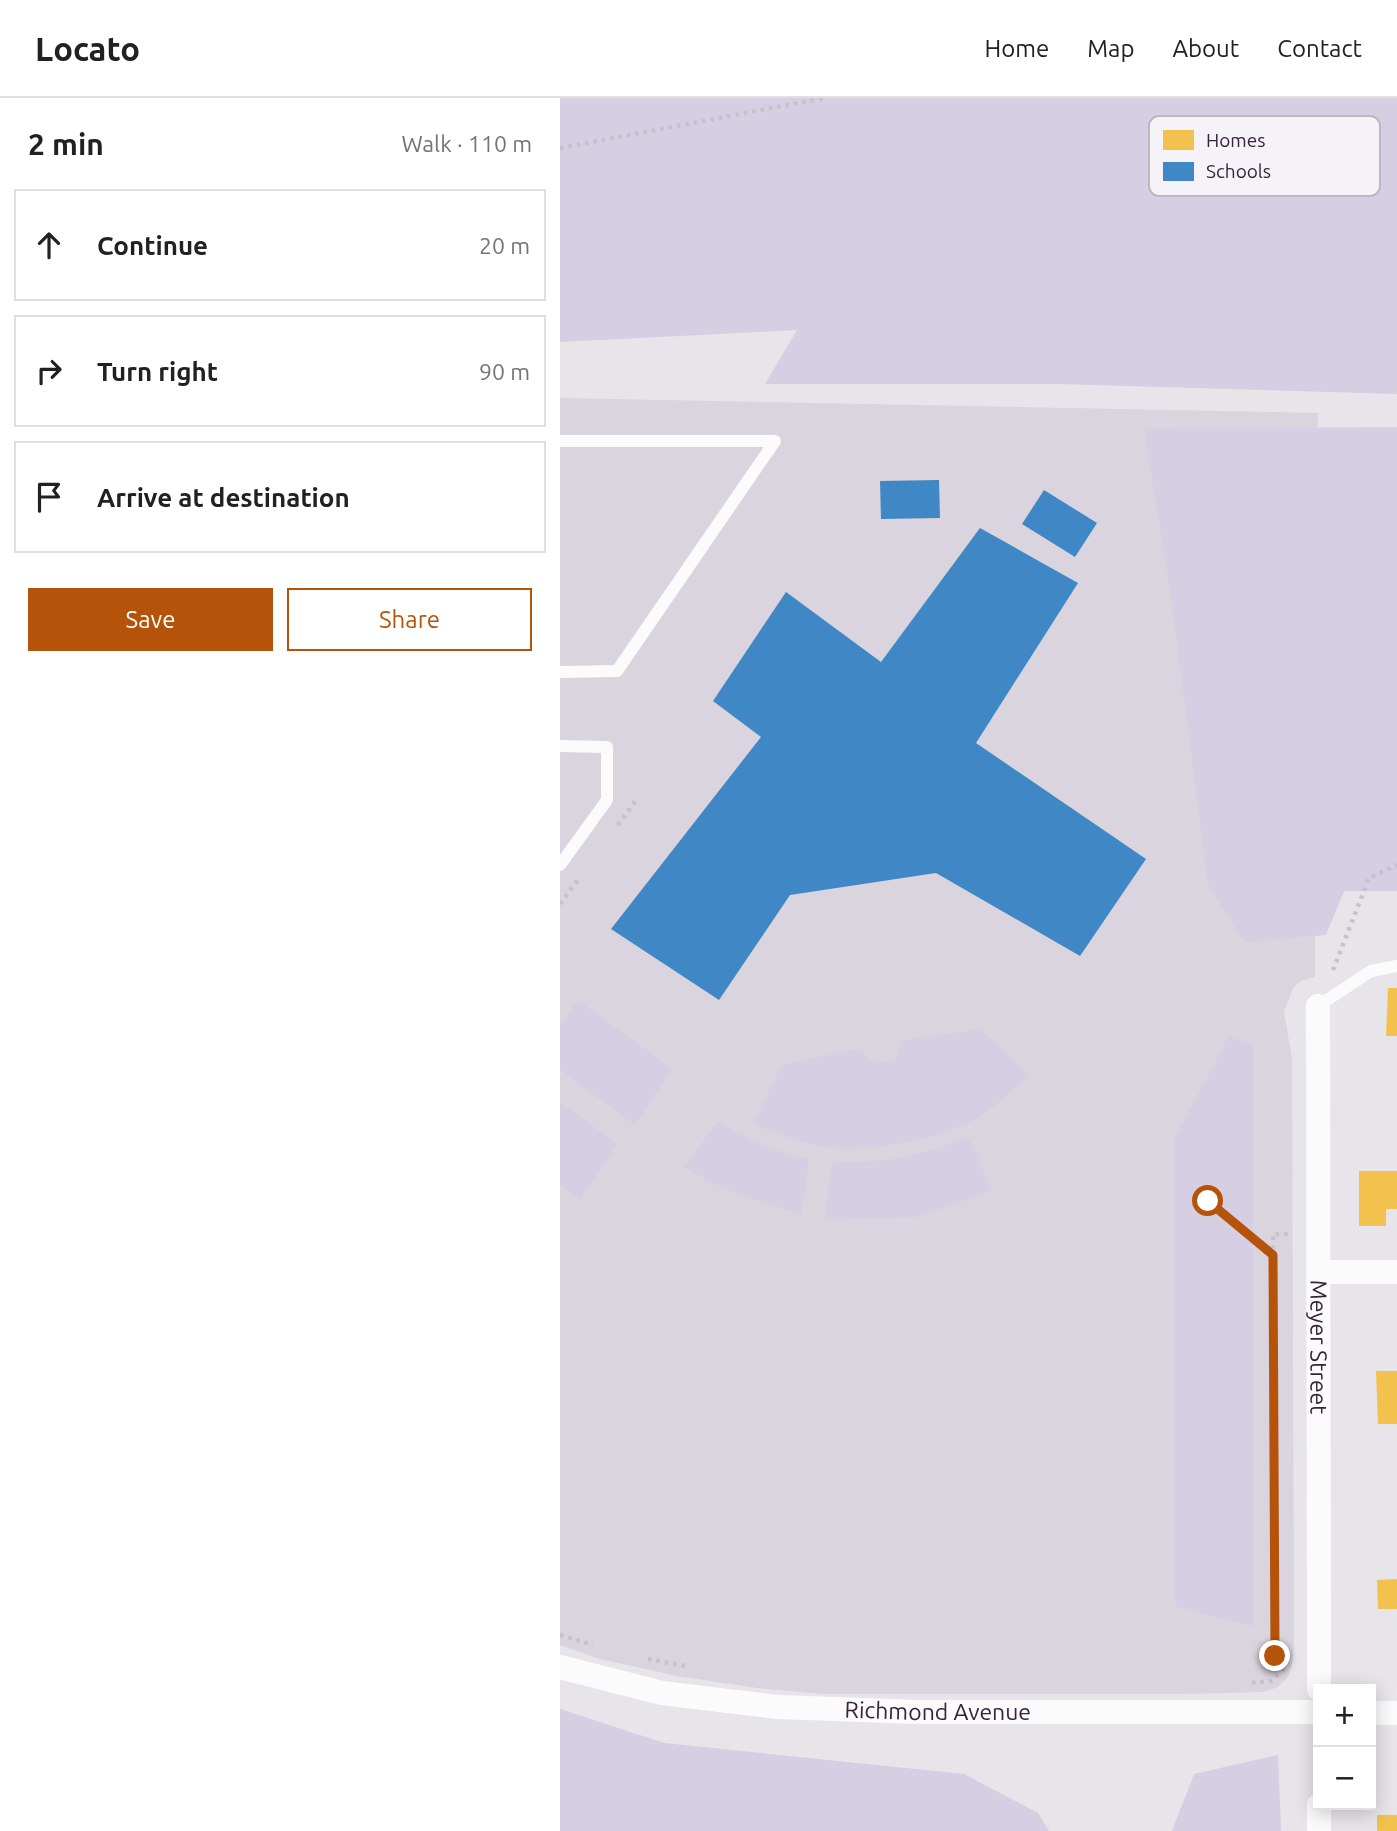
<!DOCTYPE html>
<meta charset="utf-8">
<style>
:root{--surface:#fff;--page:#f6f6f6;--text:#202124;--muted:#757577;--line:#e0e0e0;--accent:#b45309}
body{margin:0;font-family:Ubuntu,sans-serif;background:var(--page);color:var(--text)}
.controls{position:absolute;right:21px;bottom:21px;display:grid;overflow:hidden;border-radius:0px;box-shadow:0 4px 18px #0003}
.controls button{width:63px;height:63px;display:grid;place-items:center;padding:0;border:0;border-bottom:2px solid var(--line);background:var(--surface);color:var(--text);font:35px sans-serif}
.stop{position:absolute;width:21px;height:21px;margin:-16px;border:5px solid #b45309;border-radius:50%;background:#fff}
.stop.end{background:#b45309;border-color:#fff;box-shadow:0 2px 7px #0008}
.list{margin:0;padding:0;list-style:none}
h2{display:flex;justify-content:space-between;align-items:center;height:91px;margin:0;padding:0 28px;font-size:30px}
h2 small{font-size:23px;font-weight:400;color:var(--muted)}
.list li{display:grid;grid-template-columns:46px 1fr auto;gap:21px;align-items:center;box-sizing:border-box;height:112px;margin:0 14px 14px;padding:0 14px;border:2px solid var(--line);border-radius:0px}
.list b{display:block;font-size:26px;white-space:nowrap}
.list em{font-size:23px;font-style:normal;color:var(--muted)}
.actions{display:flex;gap:14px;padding:21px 28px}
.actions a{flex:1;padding:16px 0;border:2px solid var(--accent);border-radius:0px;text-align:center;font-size:24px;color:var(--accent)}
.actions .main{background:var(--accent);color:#fff}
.icon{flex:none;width:38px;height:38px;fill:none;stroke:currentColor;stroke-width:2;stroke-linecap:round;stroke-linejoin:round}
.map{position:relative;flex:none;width:837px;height:1733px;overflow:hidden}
header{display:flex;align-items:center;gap:42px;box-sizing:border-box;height:98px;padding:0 35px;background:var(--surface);border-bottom:2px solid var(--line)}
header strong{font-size:33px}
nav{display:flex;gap:38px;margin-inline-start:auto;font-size:24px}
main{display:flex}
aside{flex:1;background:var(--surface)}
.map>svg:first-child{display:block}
</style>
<header>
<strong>Locato</strong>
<nav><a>Home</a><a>Map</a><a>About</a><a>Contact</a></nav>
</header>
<main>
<aside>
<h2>2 min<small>Walk · 110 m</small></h2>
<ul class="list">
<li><svg class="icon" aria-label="ahead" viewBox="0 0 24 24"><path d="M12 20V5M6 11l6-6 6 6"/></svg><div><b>Continue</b></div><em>20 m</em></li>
<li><svg class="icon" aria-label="right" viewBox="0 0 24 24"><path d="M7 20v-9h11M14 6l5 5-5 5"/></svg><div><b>Turn right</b></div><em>90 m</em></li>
<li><svg class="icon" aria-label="arrive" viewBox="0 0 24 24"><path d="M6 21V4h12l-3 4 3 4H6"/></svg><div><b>Arrive at destination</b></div></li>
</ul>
<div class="actions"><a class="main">Save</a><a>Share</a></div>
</aside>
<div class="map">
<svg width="837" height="1733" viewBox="0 0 837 1733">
<rect width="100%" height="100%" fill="#e7e4ea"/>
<path fill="#d9d4dd" d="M0,300L758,315L755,879L741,883L733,890L724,914L732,961L734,1548L732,1567L728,1579L718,1589L703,1594L624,1596H264L197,1590L117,1578L36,1560L0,1547Z"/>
<path fill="#d6cee2" d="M0,0H837V296L499,286H205L237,232L0,244Z
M837,329V793H784L766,837L684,844L648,786L610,491L584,331Z
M18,902L112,971L75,1027L0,972V928Z
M421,931L468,977C454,990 440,1005 424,1016C390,1039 315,1054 275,1050C246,1047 219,1037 193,1026L222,967L301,950C310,964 318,967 335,962L339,954L340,943Z
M669,938L693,948V1528L615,1508V1040Z
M0,1004L57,1046L20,1102L0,1087Z
M158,1023C185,1043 217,1053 249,1061L241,1116C198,1103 162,1093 124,1069Z
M408,1039L432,1092L358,1119L265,1121L272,1063C321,1067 363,1058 408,1039Z
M0,1611L104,1645L404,1676L478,1715L489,1733H0Z
M718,1657L721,1733H612L634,1676Z"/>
<path fill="#f2c14e" d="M828,890H837V938H826Z
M799,1073H837V1111H826V1128H799Z
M816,1273H837V1326H818Z
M837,1481V1511H818L817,1482Z
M817,1717H837V1733H817Z"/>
<path fill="#3f88c5" d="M379,382L380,420L321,421L320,383Z
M484,392L537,425L515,459L462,426Z
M420,430L518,485L416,645L586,761L520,858L376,775L230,797L159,902L51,831L201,639L153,603L226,494L321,564Z"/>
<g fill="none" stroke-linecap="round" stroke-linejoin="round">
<path stroke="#c7c1ca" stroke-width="4.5" stroke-dasharray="3.5 5" stroke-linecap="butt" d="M0,50L265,0
M58,727L77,701
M0,806L20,779
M773,872L809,780L837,767
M647,1103L713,1157
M0,1537L33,1547
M88,1561L125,1568
M692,1585L711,1583L723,1572L715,1557L713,1157V1136H732"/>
<path stroke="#fbfbfc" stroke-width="12" d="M0,343H215L57,573L0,574
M0,648L47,649V702L0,767
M758,908L811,873L837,868"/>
<g stroke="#fbfbfc" stroke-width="24">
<path id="s1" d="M758,908L759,1591"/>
<path d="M758,1174H837"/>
<path id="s2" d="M0,1569L102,1595L217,1609L358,1614H758"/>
<path d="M811,1615H837"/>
<path d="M759,1733V1707"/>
</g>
</g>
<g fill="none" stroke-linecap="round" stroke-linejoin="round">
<path stroke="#b45309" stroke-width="9" d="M648,1103L713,1157L715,1558"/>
</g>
<g text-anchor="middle" stroke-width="7" stroke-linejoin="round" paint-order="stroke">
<g font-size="23" fill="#37233c" stroke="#f6f3f8">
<text dy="8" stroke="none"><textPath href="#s1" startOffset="341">Meyer Street</textPath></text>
<text dy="8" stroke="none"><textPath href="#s2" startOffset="382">Richmond Avenue</textPath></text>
</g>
</g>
<rect x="589" y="18" width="231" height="80" rx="10" fill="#f6f3f8" stroke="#bdb5c0" stroke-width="2"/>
<rect x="603" y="32" width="31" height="20" fill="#f2c14e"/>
<rect x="603" y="64" width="31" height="19" fill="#3f88c5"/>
<g font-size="19" fill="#37233c">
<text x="646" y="49">Homes</text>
<text x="646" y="80">Schools</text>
</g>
</svg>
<div class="controls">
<button>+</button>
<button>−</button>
</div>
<div class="stop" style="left:648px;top:1103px"></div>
<div class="stop end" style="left:715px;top:1558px"></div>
</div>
</main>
